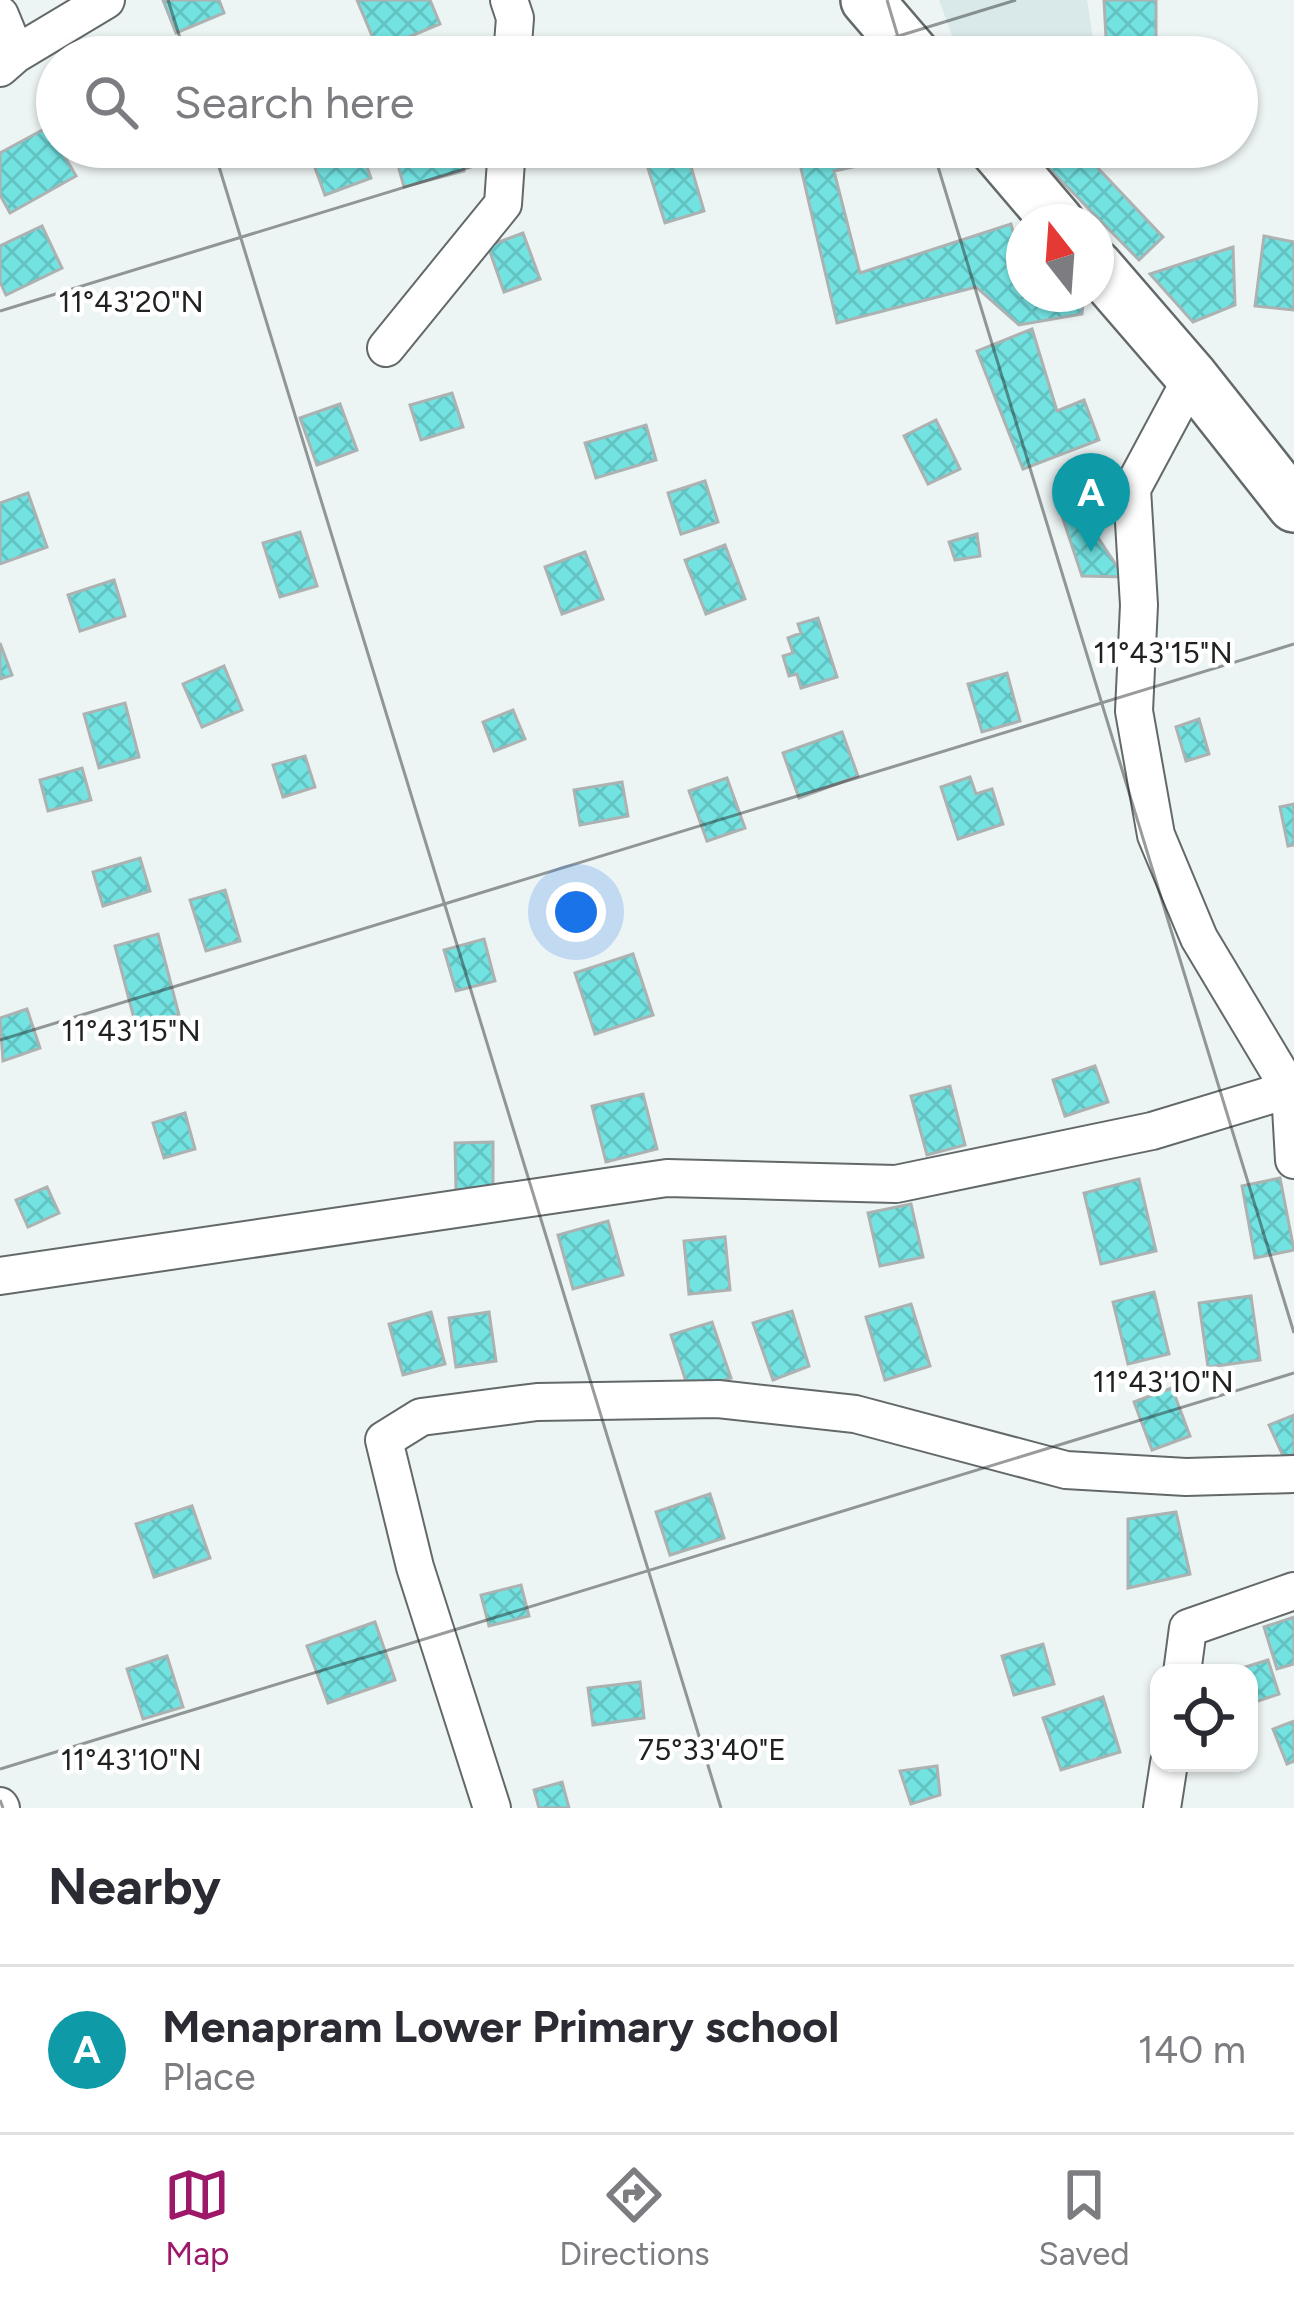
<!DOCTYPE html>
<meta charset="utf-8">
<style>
:root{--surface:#fff;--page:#f7f7f7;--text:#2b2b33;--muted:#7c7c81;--line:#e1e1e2;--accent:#9d1869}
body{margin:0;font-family:Figtree,sans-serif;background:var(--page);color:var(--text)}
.controls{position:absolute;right:36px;bottom:36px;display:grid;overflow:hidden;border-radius:24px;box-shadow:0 3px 9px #0004}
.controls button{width:108px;height:108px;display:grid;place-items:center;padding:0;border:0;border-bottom:3px solid var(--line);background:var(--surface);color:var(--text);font:60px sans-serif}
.compass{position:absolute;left:1006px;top:204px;width:108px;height:108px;border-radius:50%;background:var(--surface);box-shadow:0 3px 9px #0004;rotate:343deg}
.you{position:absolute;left:576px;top:912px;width:42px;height:42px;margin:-30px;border:9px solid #fff;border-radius:50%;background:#1a73e8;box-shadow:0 0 0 18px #1a73e833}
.badge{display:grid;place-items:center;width:78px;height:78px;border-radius:50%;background:var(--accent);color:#fff;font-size:39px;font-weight:700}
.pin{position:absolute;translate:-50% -99px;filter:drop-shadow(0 3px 6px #0008)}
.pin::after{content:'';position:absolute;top:63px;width:42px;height:36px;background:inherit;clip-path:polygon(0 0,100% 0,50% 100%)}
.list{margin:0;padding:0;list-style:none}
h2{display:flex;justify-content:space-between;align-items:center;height:156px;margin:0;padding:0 48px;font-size:51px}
h2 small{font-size:39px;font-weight:400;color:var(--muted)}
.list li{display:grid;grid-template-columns:78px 1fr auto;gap:36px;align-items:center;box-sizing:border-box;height:168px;padding:0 48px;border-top:3px solid var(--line)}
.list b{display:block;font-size:45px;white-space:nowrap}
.list p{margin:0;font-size:39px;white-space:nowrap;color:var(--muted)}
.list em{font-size:39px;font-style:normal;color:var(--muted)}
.icon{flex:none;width:66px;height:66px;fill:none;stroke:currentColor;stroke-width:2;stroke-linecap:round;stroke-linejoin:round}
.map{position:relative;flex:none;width:1294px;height:1808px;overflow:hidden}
.search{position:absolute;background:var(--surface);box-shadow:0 3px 9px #0004;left:36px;right:36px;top:36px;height:132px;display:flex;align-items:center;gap:30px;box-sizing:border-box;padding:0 42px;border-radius:66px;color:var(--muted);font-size:45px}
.sheet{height:324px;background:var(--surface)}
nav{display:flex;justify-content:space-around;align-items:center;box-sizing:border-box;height:168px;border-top:3px solid var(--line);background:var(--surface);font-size:33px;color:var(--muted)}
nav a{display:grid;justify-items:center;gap:6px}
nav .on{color:var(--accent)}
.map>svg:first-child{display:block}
</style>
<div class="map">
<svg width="1294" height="1808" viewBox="0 0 1294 1808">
<defs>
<pattern id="building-cross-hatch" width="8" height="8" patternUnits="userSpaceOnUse" patternTransform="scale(3)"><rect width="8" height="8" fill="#73e3e2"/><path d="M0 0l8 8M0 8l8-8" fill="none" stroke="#63c2c2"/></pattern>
</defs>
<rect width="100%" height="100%" fill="#edf4f4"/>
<path fill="#d9e9e9" d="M939,0H1087L1096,57H960Z"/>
<path fill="url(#building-cross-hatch)" stroke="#acb2b2" stroke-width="3" d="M163,0H219L224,13L176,33Z
M357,0H430L440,24L378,50Z
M1104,0H1156V57H1107Z
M48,127L76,176L10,213L0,195V153Z
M314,147H360L371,178L325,195L308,149Z
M393,147H458L464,171L404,187Z
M796,147H921L922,152L834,171L860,273L1011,224L1024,276V294H1029L1030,297L1084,294L1082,314L1019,325L976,287L837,323Z
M1059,147H1078L1163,237L1139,260L1040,159Z
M687,153L704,211L665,223L647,165Z
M42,226L62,268L6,295L0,282V246Z
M523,233L540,279L504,292L488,246Z
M1264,236L1294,242V310L1255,306Z
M1233,247L1235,305L1193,322L1150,274Z
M1032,329L1057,411L1084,400L1099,440L1023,469L977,351Z
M452,393L463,427L421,440L410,405Z
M340,404L357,450L317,465L300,418Z
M936,420L960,469L928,484L904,436Z
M646,425L656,460L596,478L585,443Z
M705,481L718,522L681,534L668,493Z
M1107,487L1114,518L1091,527L1124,577L1082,576L1058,504Z
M28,493L47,547L0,564V503Z
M300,532L317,586L280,597L263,543Z
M977,534L980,556L955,560L949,542Z
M725,545L745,599L706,614L685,560Z
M585,552L603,599L562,614L545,567Z
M114,580L125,616L80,631L68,595Z
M818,618L837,677L801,688L797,674L789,676L783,656L793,653L788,638L801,633L798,624Z
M0,643L12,675L0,679Z
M224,666L242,710L202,727L183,684Z
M1007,673L1020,721L982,732L968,684Z
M125,703L139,757L99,768L84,714Z
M513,710L525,739L494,751L483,722Z
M1199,719L1209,754L1186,761L1176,727Z
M842,732L858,776L799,798L783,753Z
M305,756L315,787L283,797L273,765Z
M82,768L91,800L48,811L40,780Z
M970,777L976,794L992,789L1003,824L958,839L941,787Z
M727,778L745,828L707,841L689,791Z
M622,782L628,816L580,825L574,790Z
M1294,804V845L1288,846L1280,807Z
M140,858L150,891L103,906L93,872Z
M225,890L240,941L206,951L190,900Z
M158,934L179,1015L136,1026L115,946Z
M484,939L495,981L456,991L444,950Z
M633,954L653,1015L595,1034L575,973Z
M27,1009L40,1048L3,1061L0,1018Z
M1095,1066L1108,1102L1065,1116L1053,1080Z
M950,1086L965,1145L927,1155L911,1096Z
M643,1094L657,1149L606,1162L592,1106Z
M185,1113L195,1149L164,1158L153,1123Z
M493,1142V1189L456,1190L455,1143Z
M1280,1178L1294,1250L1255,1258L1242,1186Z
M1139,1179L1156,1251L1101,1264L1084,1193Z
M47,1187L59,1213L28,1227L16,1200Z
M911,1204L923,1257L880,1266L868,1213Z
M608,1221L623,1275L573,1289L558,1235Z
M725,1237L730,1290L689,1294L684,1241Z
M1154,1292L1169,1354L1128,1364L1113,1302Z
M1251,1296L1260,1360L1208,1367L1199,1303Z
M911,1304L930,1366L885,1380L866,1317Z
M792,1311L809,1366L773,1380L753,1323Z
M431,1312L445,1364L403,1375L389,1324Z
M489,1312L496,1361L456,1367L449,1318Z
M712,1322L731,1378L689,1391L671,1335Z
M1172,1388L1190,1436L1152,1450L1134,1402Z
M1294,1415V1454L1284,1458L1269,1425Z
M710,1494L724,1538L670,1555L656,1512Z
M192,1506L210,1558L154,1577L136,1524Z
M1176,1512L1190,1574L1128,1588V1519Z
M521,1585L529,1616L489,1626L481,1595Z
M1294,1617V1664L1277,1669L1264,1627Z
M375,1622L395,1680L328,1703L307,1646Z
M1043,1644L1054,1684L1014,1695L1002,1656Z
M167,1656L183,1707L143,1719L127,1669Z
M1268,1660L1279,1694L1249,1704V1673L1233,1671Z
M640,1682L644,1718L593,1725L588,1688Z
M1103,1697L1120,1752L1061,1770L1043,1718Z
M1294,1721V1761L1287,1764L1273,1729Z
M937,1766L940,1795L911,1804L900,1771Z
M562,1782L569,1808H539L534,1790Z"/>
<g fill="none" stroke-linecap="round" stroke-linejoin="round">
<g stroke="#636969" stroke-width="40">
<path id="street" d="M509,0L515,18L512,57
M0,15L16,54
M0,68L16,54L106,0
M386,348L503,204L507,147
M1192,377L1132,489L1139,605L1134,711L1156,835L1199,938L1290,1090L1294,1160
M0,1276L667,1178L896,1184L1152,1131L1294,1088
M1182,1673L1188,1628L1294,1591
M0,1806L1,1808
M492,1808L415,1567L384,1440L421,1417L537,1402L718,1399L855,1414L1066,1470L1186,1477L1294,1474
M1162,1808L1169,1763"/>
</g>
<g stroke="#636969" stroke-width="56">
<path id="secondary" d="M867,0L916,57
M994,147L1058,222
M1096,266L1192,377L1294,506"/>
</g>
<use href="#street" stroke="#fff" stroke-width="36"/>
<use href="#secondary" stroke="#fff" stroke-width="51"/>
</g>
<path fill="none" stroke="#202222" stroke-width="3" stroke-opacity="0.45" d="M168,0L186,57M887,0L904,57M830,57L1016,0M213,147L721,1808M932,147L1294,1333M0,311L536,147M0,1040L1294,644M0,1769L1294,1373M0,1800L3,1808"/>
<g font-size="30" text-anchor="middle" fill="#202222" stroke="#fff" stroke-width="9" stroke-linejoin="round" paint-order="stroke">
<text x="131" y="312">11°43'20"N</text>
<text x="1163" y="663">11°43'15"N</text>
<text x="131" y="1041">11°43'15"N</text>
<text x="1163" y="1392">11°43'10"N</text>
<text x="712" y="1760">75°33'40"E</text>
<text x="131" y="1770">11°43'10"N</text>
</g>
</svg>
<div class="controls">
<button><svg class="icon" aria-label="locate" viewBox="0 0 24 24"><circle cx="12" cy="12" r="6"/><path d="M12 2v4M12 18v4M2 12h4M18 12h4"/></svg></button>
</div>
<svg class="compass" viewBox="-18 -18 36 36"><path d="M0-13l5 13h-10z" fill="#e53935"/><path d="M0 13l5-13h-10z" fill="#7c7c81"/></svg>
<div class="you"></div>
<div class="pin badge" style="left:1091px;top:552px;background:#0f9aa8">A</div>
<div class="search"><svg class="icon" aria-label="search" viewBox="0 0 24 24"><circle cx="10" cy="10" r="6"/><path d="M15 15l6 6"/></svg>Search here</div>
</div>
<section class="sheet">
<h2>Nearby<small></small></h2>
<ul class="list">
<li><span class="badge" style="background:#0f9aa8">A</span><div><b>Menapram Lower Primary school</b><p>Place</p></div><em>140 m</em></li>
</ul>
</section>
<nav>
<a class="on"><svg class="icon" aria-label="map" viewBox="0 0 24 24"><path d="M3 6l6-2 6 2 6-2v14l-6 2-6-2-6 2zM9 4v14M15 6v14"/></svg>Map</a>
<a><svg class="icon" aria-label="directions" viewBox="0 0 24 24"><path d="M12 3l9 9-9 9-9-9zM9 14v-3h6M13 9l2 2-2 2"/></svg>Directions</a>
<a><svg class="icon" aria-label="saved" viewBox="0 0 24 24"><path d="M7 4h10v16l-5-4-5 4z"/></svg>Saved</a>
</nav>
